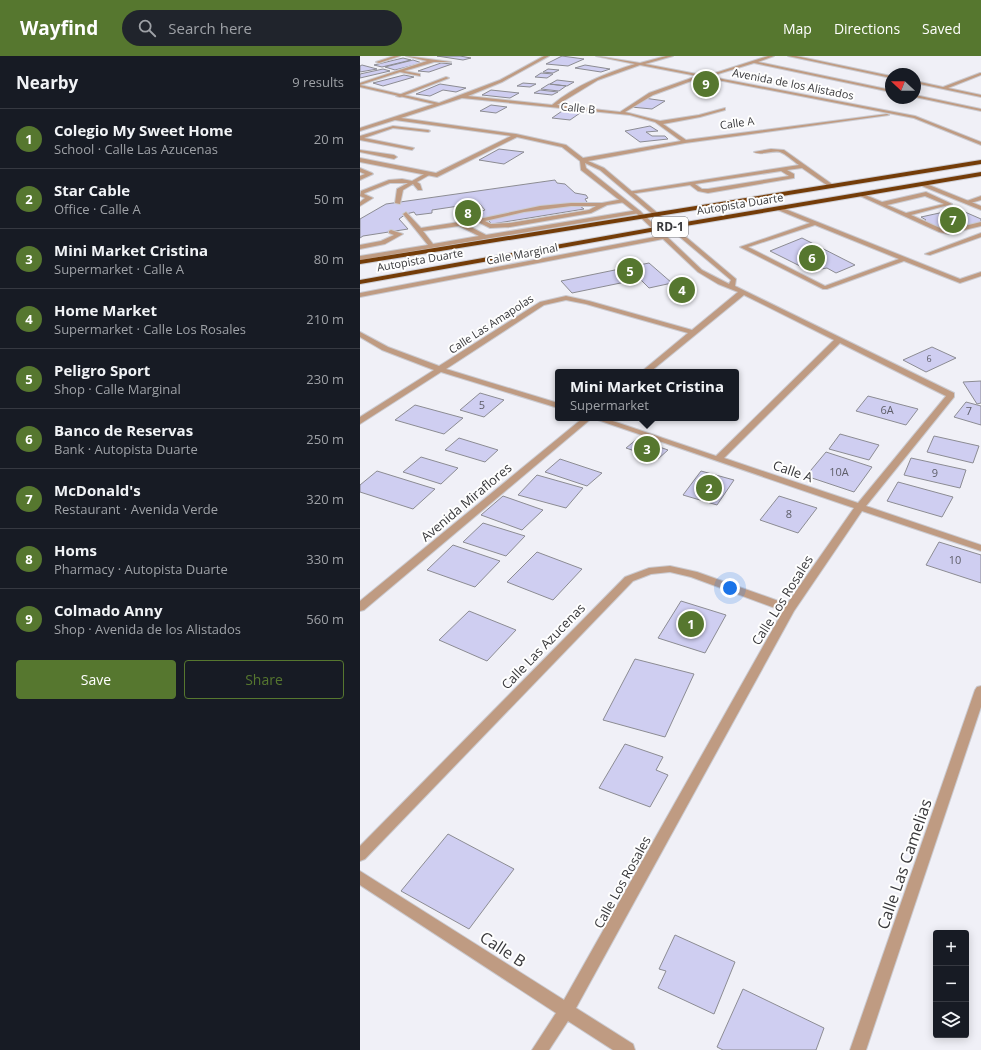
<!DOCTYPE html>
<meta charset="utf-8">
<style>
:root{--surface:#171b24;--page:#20242c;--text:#f1f3f6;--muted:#9ea1a6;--line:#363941;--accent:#56772f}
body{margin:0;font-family:"Open Sans",sans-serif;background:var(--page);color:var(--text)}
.controls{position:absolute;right:12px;bottom:12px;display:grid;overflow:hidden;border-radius:4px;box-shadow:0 2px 10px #0003}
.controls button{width:36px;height:36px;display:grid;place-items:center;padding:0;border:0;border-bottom:1px solid var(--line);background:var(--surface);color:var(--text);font:20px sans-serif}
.compass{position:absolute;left:525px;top:12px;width:36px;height:36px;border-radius:50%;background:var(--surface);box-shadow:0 2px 10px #0003;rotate:292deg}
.you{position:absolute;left:370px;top:532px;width:14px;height:14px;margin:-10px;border:3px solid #fff;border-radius:50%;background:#1a73e8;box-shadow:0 0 0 6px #1a73e833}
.badge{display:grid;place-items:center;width:26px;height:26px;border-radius:50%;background:var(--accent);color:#fff;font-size:13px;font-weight:700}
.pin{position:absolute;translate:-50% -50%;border:2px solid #fff;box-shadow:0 1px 4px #0006}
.popup{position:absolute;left:195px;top:313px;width:184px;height:52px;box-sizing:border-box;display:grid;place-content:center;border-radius:4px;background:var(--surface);filter:drop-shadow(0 1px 3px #0005);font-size:13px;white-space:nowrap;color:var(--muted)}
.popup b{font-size:15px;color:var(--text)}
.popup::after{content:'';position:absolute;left:50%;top:100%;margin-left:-8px;border:8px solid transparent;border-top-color:var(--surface)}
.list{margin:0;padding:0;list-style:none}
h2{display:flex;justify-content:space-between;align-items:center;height:52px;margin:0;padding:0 16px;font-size:17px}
h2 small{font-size:13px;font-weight:400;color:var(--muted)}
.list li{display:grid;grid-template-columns:26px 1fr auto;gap:12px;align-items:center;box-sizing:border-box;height:60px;padding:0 16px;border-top:1px solid var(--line)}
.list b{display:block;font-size:15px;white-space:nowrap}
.list p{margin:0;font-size:13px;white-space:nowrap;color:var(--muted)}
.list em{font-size:13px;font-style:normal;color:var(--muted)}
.actions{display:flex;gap:8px;padding:12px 16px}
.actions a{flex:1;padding:9px 0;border:1px solid var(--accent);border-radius:4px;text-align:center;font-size:14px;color:var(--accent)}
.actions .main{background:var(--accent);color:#fff}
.icon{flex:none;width:22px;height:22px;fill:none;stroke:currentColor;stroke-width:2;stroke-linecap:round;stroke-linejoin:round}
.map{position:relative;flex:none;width:621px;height:994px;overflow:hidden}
header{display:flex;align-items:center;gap:24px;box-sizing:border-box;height:56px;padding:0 20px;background:var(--accent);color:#fff}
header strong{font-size:19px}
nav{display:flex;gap:22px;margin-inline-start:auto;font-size:14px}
.search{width:280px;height:36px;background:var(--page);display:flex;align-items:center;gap:10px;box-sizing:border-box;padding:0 14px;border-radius:22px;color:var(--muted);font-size:15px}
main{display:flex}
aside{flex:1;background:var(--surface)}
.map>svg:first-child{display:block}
</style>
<header>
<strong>Wayfind</strong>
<div class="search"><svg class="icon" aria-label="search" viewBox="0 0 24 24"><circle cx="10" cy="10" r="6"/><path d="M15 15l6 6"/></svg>Search here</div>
<nav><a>Map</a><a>Directions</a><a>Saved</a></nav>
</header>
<main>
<aside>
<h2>Nearby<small>9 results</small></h2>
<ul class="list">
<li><span class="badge">1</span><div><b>Colegio My Sweet Home</b><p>School · Calle Las Azucenas</p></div><em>20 m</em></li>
<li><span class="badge">2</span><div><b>Star Cable</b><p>Office · Calle A</p></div><em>50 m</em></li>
<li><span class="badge">3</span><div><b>Mini Market Cristina</b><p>Supermarket · Calle A</p></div><em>80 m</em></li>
<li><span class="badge">4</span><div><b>Home Market</b><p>Supermarket · Calle Los Rosales</p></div><em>210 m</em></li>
<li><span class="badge">5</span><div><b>Peligro Sport</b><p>Shop · Calle Marginal</p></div><em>230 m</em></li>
<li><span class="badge">6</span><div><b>Banco de Reservas</b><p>Bank · Autopista Duarte</p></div><em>250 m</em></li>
<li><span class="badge">7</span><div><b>McDonald's</b><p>Restaurant · Avenida Verde</p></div><em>320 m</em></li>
<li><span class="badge">8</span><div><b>Homs</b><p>Pharmacy · Autopista Duarte</p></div><em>330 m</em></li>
<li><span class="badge">9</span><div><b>Colmado Anny</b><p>Shop · Avenida de los Alistados</p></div><em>560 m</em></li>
</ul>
<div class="actions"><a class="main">Save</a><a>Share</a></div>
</aside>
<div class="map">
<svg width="621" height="994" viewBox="0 0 621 994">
<rect width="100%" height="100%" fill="#f0f0f7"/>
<path fill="#cfcef1" stroke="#8c8c93" d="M77,0H100L111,2L103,4Z
M202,0L224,3L208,10L186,8Z
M43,2L51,4L22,11L14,9Z
M53,4L62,7L35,14L25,11Z
M81,7L92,8L69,16L58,15Z
M2,9L17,13L0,16V10Z
M225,9L250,13L241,16L215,12Z
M23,13L30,15L0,22V18Z
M188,13L199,14L193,17L183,16Z
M181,17L193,18L187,22L175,21Z
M44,19L54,21L23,30L13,27Z
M197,24L214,26L207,30L190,28Z
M342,25L361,28L351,32L332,28Z
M163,27L176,28L170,31L157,30Z
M80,28L106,32L96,36L83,34L70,40L56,38Z
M189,28L206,30L199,35L181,33Z
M131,34L159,37L150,42L122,39Z
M180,34L198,36L192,39L174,37Z
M284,42L305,45L292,53L271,51Z
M131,49L147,51L136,57L120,55Z
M205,53L223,55L210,64L192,62Z
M290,70L298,75L286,76L292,80H305L308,83L280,86L265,75Z
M139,93L164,96L144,108L119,104Z
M195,124L197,127L205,128L215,137L226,139L228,142L225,143L227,146L220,150L224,153L132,168L128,164L118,162L123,158L121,155L125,154L119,147L72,154V157L56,159L54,156L46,158L39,163L48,173L3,180L0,182V163L26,148Z
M598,153L621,163V166L587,175L561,166L566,164L561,161Z
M442,182L495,209L476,217L467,212L450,215L410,195Z
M289,207L312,227L289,232L280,223L212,237L201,225Z
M572,291L596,302L566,316L543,304Z
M621,325V347L617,348L603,326Z
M120,337L144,344L124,361L100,354Z
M508,340L558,353L546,369L496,355Z
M606,346L621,350V369L594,361Z
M55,349L103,362L84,378L35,364Z
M480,378L519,389L509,404L469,393Z
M574,380L619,390L613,407L567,396Z
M99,382L138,394L125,406L85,394Z
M277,383L308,394L298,403L266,392Z
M466,396L512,411L494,436L446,420Z
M61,401L98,412L81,428L43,416Z
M551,402L606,414L600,432L544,419Z
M200,403L242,417L227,430L185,416Z
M17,415L75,433L53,453L0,436V429Z
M341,415L374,424L357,449L323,439Z
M177,419L223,432L206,452L158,439Z
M538,426L593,441L582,461L527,445Z
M143,440L183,454L162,474L121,459Z
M419,440L457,452L438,477L400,464Z
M123,467L165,480L146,500L103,486Z
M579,486L621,499V527L566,509Z
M93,489L140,505L115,531L67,514Z
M177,496L222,513L193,544L147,526Z
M321,545L366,559L345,597L298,582Z
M109,555L156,574L127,605L79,584Z
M275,603L334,618L305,681L243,664Z
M265,688L303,701L296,714L308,719L290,751L239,732Z
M88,778L154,813L109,873L41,835Z
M315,879L375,906L354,958L298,932L306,915L299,913Z
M383,933L464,972L456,994H363L357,991Z"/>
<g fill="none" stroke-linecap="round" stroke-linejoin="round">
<g stroke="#cbcbd1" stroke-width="2">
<path id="lane" d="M34,0H40L19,7L16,6Z
M46,0L91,6H74L44,15L60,18V20L40,16L0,29V27L67,5Z
M408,0H414L398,6L531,34V36L394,7L358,18L355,17Z
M428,0H436L531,20V22Z
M620,17H621V19L588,32L621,39V41L555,27V25L583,31Z
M86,21L89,22L40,41L36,40Z
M555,39L621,53V55L555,41Z
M33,70L68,74L70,75L68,76L33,72L4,82L54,92L52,94L0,84V80Z
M411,93L424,94L476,131L471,132L442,112L427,114L434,118V122L348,137L338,135L330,129L270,138L267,136L439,109C433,105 426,98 420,96C412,94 401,100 394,96ZM421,115L429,120L348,133H342L335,128Z
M0,94L34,99L37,101L34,103L0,96Z
M0,112L12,117L13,118L0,124V120L5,118L0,116Z
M66,117L71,118L57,126L60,128L62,134H58L53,128L43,134L40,148L35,147L37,133L48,127H30L5,137L4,138L13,142L0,150V146L5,142L0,140L1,135L29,124L42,123L52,125Z
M566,136L592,148L551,159L582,173L588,174L621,166V170L588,178L579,176L498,139L503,138L522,146ZM565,140L584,148L546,157L527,149Z
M621,140V144L607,148L604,146Z
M263,143L266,145L265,146L247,149L231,157L150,171L130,172L120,167L112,166L105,168L126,179L278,154L281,156L280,157L0,204V200L68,189L43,158L46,156L61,172L99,166L111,162L119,163L180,150L211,147H242ZM211,150H236L229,154L150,167L131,168L125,165L164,156ZM99,170L119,180L73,188L63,175Z
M420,151L600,223L621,216V220L600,227L544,205L467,233H463L380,191L450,167L418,154L417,153ZM455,169L539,203L465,230L388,191Z
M31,174L43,178L25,188L0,193V189L21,185L34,179L29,177V175Z
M621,177V181L570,199L565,198Z"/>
</g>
<g stroke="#cbcbd1" stroke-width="2">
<path id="street" d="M184,0H189L142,26L108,40L192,49C216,29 246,17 275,8L236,0L280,7L306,0H313L285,8L555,60L621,86V89L554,62L342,21L293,39L265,56L300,65L339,59L365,52V54L340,61L303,68L326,84L527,58L529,59L325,87L228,105L244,112L376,223L375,230L594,337V341L506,450L621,489V495L502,455L434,555L216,952L273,988L275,994H253L208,965L189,994H172L196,957L0,829V815L204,944L423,555L331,521L310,516L291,518L273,525L5,803L0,805V790L265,521L289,512L310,510L337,516L427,548L494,452L232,362L4,554L0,555V545L223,362H244L356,400L474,284L384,239L290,316H281L328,277L226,248L206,244L184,249L86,313L198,347V352L81,316L0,368V361L74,314L22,294L0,281V276L28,291L79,310L180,246L206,240L229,245L332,274L378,236L358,228L338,216L303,183L0,241V237L300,180L276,157L221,114L220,105L202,91L157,81L77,121L0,106V102L76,117L151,80L35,64L0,75V72L74,48L0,31V29L79,47L140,24ZM280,9L337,20L289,37L260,56L197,49L238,24ZM102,42L270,59L295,66L321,85L223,102L206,89L156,78L41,62ZM225,107L240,114L371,224L369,228L342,214L280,155L226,112ZM480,287L586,340L498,447L364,402Z
M564,127L621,150V154L562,130V128Z
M621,630V651L506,994H490L615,634L617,631Z"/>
</g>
<g stroke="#cbcbd1" stroke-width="2">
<path id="highway" d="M621,104V108L0,208V204Z
M621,116V120L296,175L0,228V224L296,171Z"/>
</g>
<use href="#lane" fill="#bf9b82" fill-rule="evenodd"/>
<use href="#street" fill="#bf9b82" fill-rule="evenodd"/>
<use href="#highway" fill="#743c08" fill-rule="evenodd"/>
</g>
<g text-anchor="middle" stroke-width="4" stroke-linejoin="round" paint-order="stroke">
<g font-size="9" fill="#5e5e68">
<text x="569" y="306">6</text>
</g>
<g font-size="11" fill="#38383b" stroke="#fefefe">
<text transform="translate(433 28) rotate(11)" y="4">Avenida de los Alistados</text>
<text transform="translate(218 52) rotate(6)" y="4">Calle B</text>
<text transform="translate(377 67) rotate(-8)" y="4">Calle A</text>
<text transform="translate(380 148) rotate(-9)" y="4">Autopista Duarte</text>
<text transform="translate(162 198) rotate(-11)" y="4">Calle Marginal</text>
<text transform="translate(60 204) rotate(-10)" y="4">Autopista Duarte</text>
<text transform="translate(131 268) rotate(-33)" y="4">Calle Las Amapolas</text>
</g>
<g font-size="11" fill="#5e5e68">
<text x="122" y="353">5</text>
<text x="527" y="358">6A</text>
<text x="609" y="359">7</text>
<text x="479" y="420">10A</text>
<text x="575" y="421">9</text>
<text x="429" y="462">8</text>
<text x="595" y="508">10</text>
</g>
<rect fill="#fefefe" stroke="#737376" stroke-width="1" x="292" y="161" width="36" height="20" rx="3"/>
<g font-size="12" font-weight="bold" fill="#38383b">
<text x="310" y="175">RD-1</text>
</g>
<g font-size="13" fill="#38383b" stroke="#fefefe">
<text transform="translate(433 415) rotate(19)" y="5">Calle A</text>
<text transform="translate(106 446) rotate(-40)" y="5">Avenida Miraflores</text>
<text transform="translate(422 544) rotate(-58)" y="5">Calle Los Rosales</text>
<text transform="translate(183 590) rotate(-46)" y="5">Calle Las Azucenas</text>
<text transform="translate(262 826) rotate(-61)" y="5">Calle Los Rosales</text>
</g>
<g font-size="16" fill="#38383b" stroke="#fefefe">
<text transform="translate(544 808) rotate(-71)" y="6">Calle Las Camelias</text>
<text transform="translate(143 893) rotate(33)" y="6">Calle B</text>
</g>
</g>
</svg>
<div class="controls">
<button>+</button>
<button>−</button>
<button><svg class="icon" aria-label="layers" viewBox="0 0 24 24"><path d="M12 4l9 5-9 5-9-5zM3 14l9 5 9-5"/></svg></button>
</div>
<svg class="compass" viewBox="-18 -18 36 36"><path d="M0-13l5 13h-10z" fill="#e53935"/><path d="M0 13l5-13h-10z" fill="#9ea1a6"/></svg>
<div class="you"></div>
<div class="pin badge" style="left:331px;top:568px">1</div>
<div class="pin badge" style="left:349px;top:432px">2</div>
<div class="pin badge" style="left:287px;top:393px">3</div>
<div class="popup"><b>Mini Market Cristina</b>Supermarket</div>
<div class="pin badge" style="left:322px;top:234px">4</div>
<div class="pin badge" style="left:270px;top:215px">5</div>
<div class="pin badge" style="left:452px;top:202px">6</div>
<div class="pin badge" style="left:593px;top:164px">7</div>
<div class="pin badge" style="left:108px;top:157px">8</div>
<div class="pin badge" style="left:346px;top:28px">9</div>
</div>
</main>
